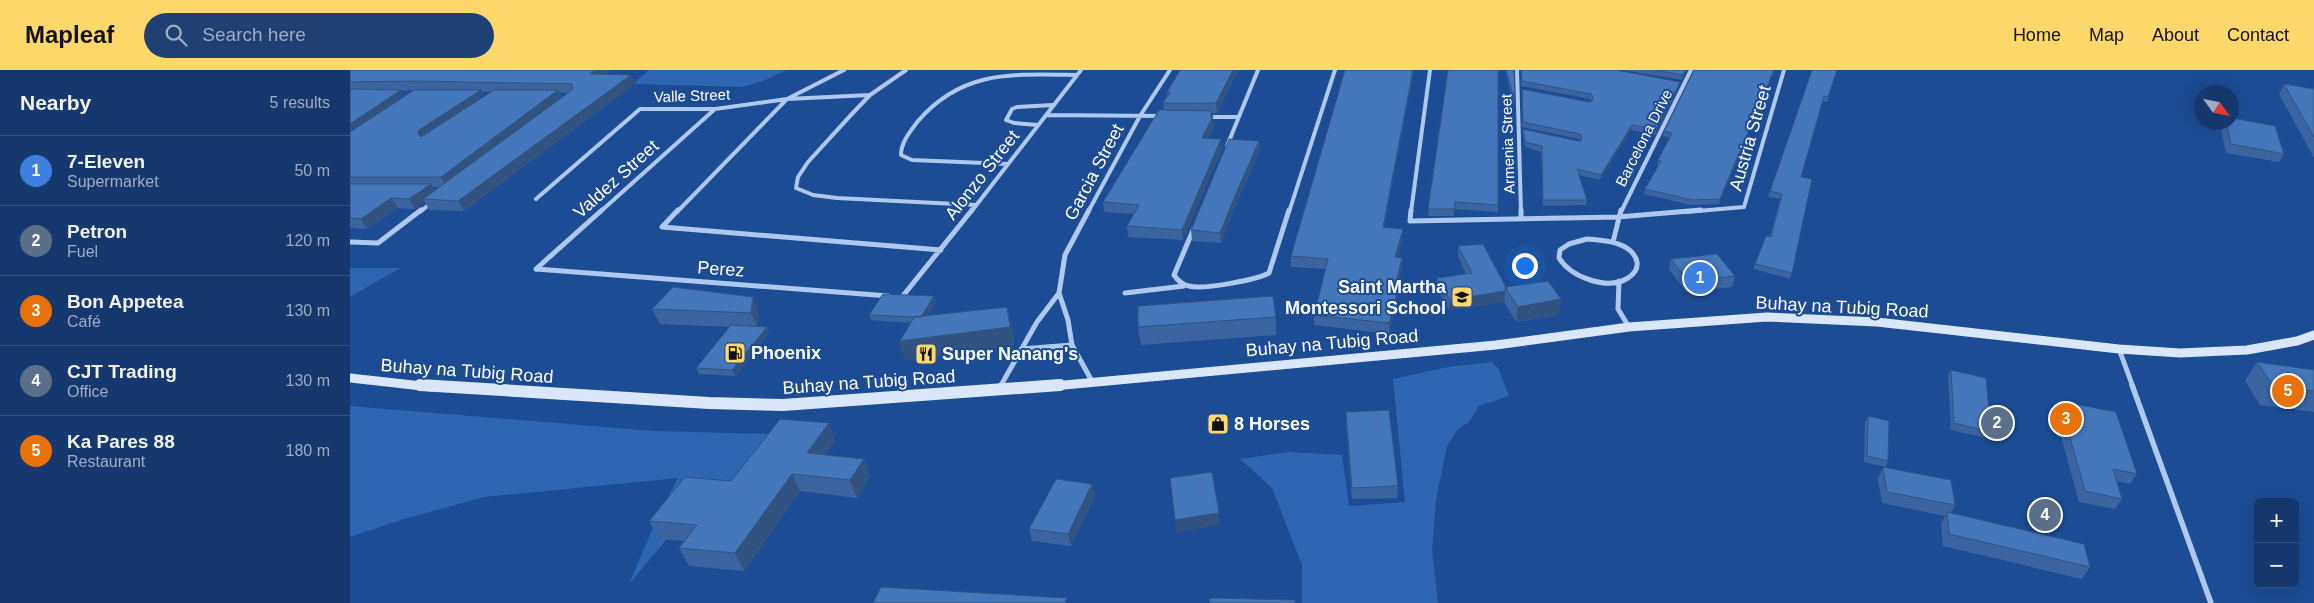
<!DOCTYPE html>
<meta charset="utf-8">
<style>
:root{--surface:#15396e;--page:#1e4073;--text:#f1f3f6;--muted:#9dacc2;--line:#345381;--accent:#ffd86b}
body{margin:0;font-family:Arial,sans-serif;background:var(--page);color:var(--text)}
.controls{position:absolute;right:15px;bottom:15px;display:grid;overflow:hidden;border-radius:8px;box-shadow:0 5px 20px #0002}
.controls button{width:45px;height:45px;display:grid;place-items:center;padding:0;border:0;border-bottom:1px solid var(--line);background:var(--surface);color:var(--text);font:25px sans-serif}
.compass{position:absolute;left:1844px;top:15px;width:45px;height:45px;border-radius:50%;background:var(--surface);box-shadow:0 5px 20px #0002;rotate:123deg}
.you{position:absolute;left:1174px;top:195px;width:18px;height:18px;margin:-12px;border:4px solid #fff;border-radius:50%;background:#1a73e8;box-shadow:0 0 0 8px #1a73e833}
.badge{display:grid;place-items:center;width:32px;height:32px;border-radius:50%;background:var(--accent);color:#fff;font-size:16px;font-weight:700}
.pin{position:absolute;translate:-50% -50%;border:2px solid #fff;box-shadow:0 1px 5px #0006}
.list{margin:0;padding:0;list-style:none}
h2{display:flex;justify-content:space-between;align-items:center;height:65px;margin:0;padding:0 20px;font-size:21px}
h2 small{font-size:16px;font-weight:400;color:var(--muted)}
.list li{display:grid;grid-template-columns:32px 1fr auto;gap:15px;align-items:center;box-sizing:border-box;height:70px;padding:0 20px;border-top:1px solid var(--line)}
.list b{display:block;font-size:19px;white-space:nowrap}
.list p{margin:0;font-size:16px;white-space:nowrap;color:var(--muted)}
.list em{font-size:16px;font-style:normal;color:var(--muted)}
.icon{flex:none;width:28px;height:28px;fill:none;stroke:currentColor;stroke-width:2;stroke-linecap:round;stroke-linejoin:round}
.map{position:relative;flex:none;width:1964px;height:533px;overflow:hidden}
header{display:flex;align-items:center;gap:30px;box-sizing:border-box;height:70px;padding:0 25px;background:var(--accent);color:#111}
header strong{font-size:24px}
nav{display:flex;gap:28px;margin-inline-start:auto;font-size:18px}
.search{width:350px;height:45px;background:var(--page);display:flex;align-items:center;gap:12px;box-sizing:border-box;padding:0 18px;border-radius:28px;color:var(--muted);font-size:19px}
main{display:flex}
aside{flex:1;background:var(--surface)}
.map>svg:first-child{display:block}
</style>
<header>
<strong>Mapleaf</strong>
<div class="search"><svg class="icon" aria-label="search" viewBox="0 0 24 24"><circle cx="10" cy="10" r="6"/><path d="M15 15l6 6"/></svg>Search here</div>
<nav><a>Home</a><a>Map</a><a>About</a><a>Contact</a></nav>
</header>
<main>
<aside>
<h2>Nearby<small>5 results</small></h2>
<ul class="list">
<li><span class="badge" style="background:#3f7fe0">1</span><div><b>7-Eleven</b><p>Supermarket</p></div><em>50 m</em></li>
<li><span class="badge" style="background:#5c6f8a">2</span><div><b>Petron</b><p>Fuel</p></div><em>120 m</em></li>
<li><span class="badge" style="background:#e8710a">3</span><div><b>Bon Appetea</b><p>Café</p></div><em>130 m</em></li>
<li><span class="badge" style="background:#5c6f8a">4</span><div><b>CJT Trading</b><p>Office</p></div><em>130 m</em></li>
<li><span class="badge" style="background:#e8710a">5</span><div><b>Ka Pares 88</b><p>Restaurant</p></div><em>180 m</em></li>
</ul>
</aside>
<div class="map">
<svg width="1964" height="533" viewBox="0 0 1964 533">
<rect width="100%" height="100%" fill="#1c4c93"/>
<path fill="#2f66b1" d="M299,0H436L413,11L393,17L283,14Z
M0,198H50L0,227Z
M1142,292L1148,298L1159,326L1129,336L1119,352L1107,360L1097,376L1086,430L1082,481L1088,533H952V495L922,418L890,389L938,382L992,385L999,436L1055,432L1043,309L1098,297Z
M0,336L302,361L430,364L384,421L359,419L279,514L306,451L328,408L134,427L51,450L0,467Z"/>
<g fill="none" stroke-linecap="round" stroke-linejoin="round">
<path stroke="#adc9ef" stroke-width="4" d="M556,0L520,25L500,46L458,92L448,107L446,118L463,125L487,128L626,135
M1167,0L1171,142
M696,45L810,46
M859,47H889
M688,55L664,53L656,50L662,39L667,37L703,35
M877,76L908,0
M658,94L562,90L551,85C551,72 560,62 568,51C612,0 661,4 726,5
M186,129L290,39H365L437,29L494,0
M70,142L81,133
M250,142L365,39
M327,142L437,29L520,25
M621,142L731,0
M738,142L790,46L820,0
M939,142L985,0
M1061,142L1080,0
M1271,142L1341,0
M1336,142L1394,137L1434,0"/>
<path stroke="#adc9ef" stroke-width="5" d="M328,140L312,157L591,180
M1061,140L1060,151L1268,147L1351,140
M1171,140V147
M844,158L824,205C828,211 832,215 839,216C853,220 906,210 919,203L939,140
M1237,169C1253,170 1283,172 1287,192C1288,198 1284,204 1278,208C1257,221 1221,207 1209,188L1210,180L1219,174Z
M0,172L28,173L71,140
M1263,172L1271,140
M186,199L539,226
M186,199L252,140
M1269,211L1268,239L1279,257
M709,223L718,250L722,275L743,313
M775,223L834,216
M552,227L622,140
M671,279L722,275
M1769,279L1783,317
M650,317L687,252L709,223L715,185L739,140"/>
<path stroke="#adc9ef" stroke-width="5.5" d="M1782,315L1861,533
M649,318L651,315"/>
<path stroke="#dae7fb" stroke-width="9" d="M0,308L81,317
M693,317L1146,275L1279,257L1417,247L1527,252L1769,279L1830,283L1897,280L1947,271L1964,265"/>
<path stroke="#dae7fb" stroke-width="12" d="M70,315L359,333L433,335L710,315"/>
</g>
<path fill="#3a65a0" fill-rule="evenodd" d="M0,0H259L260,1L256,4L285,14L114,141L79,140L75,132L65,139L48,138L17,159L0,158ZM63,20L54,26L51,21ZM132,22H142L134,26ZM210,23H217L212,27ZM83,117H89L85,121Z
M830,0H888L867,43H862L864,56L858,68L872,79L833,170L778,167L777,156L784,144L754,142L753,132L814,40L813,33L817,27V22Z
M995,0H1064L1034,157L1052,169L1048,188L1052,198L1048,215L1047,225L1044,244L1039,264L964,255V245L976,199L941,197V186Z
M1098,0L1148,135V142L1104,139V146H1078Z
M1155,0H1164V37Z
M1171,0H1266L1330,12L1329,17L1305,65L1281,60L1250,110L1229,105L1237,130L1236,135L1193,136L1191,82L1175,77L1173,65V59L1228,71H1230L1229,69L1172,57V19L1239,32L1241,31L1240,29L1171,16Z
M1273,0H1337L1332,10Z
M1425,0L1369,134L1341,135L1294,124L1295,119L1308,96H1307L1308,90L1320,68L1313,66L1314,61Z
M1487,0L1477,32L1473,31L1451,107L1442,203L1440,209L1403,199L1405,194L1420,167L1430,129L1418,127L1420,121Z
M1934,14L1964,19V88L1929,24Z
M1872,52H1882L1934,84L1929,92L1876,83L1870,55Z
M909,71L910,81L885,136L871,173L842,171L841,160Z
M1108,176L1156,217L1211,229L1208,245L1166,252L1154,232L1099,240L1086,218L1087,208L1116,204L1108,186Z
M1321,189L1385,206L1382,217L1336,222L1319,199Z
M584,226L586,231L577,246L657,237L662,256L664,275L555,290L550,271L561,253L521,250L519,245Z
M403,227L409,243L408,257H417L419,263L385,306L349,304L346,298L379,257L310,254L302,239Z
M926,247V265L791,275L788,257Z
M1907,292L1964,300V342L1910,335L1895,311Z
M1601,300L1641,362L1637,368L1601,360L1598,306Z
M1710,331L1787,404L1780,414L1767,411L1772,429L1765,439L1729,432L1704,341Z
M996,342L1048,416L1047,428L1002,429L996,353Z
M1518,346L1538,391L1536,397L1514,392L1515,352Z
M485,371L475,385L514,389L520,407L507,428L450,421L394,501L339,496L329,478L334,471L309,469L299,451L381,411Z
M1533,397L1605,435L1601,443L1740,497L1732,509L1593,476L1591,454L1595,446L1532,433L1528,409Z
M742,414L745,426L721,476L682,471L679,459Z"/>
<path fill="#305382" d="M245,0H259L260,1L244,13L240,4Z
M883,0H888L867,43L866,33Z
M1063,0H1064L1032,167L1033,157Z
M1335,0H1337L1332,10L1333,5Z
M1424,0H1425L1369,134L1370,129Z
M281,5L285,14L114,141L108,131Z
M1330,12L1329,17L1305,65L1306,59Z
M51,20L56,29L0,67V54Z
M131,20L136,29L75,70L68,64L69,60Z
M208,20L213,30L97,117L91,107Z
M862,41L864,56L853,77L852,68Z
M1282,55L1281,60L1250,110L1251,105Z
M871,69L872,79L833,170L832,160Z
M909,71L910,81L885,136L871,173L870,163L885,126Z
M81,114L87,125L73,129L75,132L65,139L59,129Z
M41,128L48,138L17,159L11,149Z
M1053,159L1052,169L1045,198V187Z
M1052,188V198L1048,215L1047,225L1044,244L1039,264V253L1046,214Z
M1155,221L1154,232L1099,240L1100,230Z
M584,226L586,231L572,253L570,247Z
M403,227L409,243L408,258L401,243Z
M1211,229L1208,245L1166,252L1168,237Z
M657,237L662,256L664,275L555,290L550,271Z
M417,257L419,263L385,306L382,300Z
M479,353L485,371L464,401L457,383Z
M514,389L520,407L507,428L500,410Z
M442,404L450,421L394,501L385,483Z
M742,414L745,426L721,476L718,464Z
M869,443L870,455L826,462L825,450Z"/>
<path fill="#4476ba" stroke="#305382" d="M0,0H245L240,4L281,5L108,131L73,129L222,20V14L65,11L0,12Z
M830,0H883L866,33H813L820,22H817Z
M995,0H1063L1033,157L1053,159L1045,187L1052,188L1046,214H1048L1045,233L1039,253L964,245L978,189L941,186Z
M1098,0H1148V135L1105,132L1104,139H1078Z
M1156,0H1164L1165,32Z
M1171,0H1266L1330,12L1306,59L1282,55L1251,105L1227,99L1237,130H1193L1192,76L1175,72L1173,59L1228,71H1231L1232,67L1230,64L1173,52L1172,19L1239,32L1242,31L1243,27L1241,24L1172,11Z
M1304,0H1335L1333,5Z
M1344,0H1424L1370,129L1342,130L1295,119L1311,91L1308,90L1322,63L1314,61Z
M1462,0H1487L1478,27L1474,26L1451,107L1462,109L1442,203L1405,194L1416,166L1421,167L1432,124L1420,121Z
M1934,14L1964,19V67Z
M0,19L51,20L0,54Z
M64,20H131L69,60L68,64L71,67L144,20H208L91,107H0V62Z
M809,40L862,41L860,46H863L852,68L871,69L832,160L777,156L789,135L753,132Z
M1882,48L1925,56L1934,84L1881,74L1876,52H1882Z
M879,69L909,71L885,126L870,163L841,160Z
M0,114H81L59,129L41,128L11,149L0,148Z
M1133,174L1157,219L1155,217V221L1100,230L1087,208L1122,203L1108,176Z
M1367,184L1385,206L1338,211L1321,189Z
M1198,211L1211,229L1168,237L1155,217Z
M323,217L403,227L401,243L302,239Z
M533,224L584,226L571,247H566L519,245Z
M923,226L926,247L788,257V236Z
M657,237L660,257L550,271L564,247Z
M381,255L417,257L382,300L346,298Z
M1907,292L1964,300V321L1923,316Z
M1601,300L1636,308L1641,362L1604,353Z
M1710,331L1766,342L1787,404L1763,399L1772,429L1735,421Z
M1039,340L1048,416L1002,418L996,342Z
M1518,346L1539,351L1538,391L1517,386Z
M430,349L479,353L457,383L514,389L500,410L442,404L385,483L329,478L347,455L299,451L335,407L381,411Z
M1533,397L1601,410L1605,435L1537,422Z
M862,402L869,443L825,450L820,408Z
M706,409L742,414L718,464L679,459Z
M1597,442L1734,474L1740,497L1599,464Z
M531,517L717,528L715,533H523Z
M860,528L945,530V533H859Z"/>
<defs>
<g id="school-square" transform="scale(1.125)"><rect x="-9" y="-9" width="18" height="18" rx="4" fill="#ffd86b" stroke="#1c4c93"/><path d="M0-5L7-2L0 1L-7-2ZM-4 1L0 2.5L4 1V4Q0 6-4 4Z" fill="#111"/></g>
<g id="fuel-square" transform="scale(1.125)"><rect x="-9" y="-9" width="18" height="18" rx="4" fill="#ffd86b" stroke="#1c4c93"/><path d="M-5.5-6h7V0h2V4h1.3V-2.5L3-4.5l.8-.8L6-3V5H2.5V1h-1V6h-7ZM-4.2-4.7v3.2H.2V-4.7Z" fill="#111"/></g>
<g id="restaurant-square" transform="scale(1.125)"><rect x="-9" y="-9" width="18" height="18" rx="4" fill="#ffd86b" stroke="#1c4c93"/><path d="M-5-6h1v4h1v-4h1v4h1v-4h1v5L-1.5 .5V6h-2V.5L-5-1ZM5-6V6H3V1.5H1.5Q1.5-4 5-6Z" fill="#111"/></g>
<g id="shop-square" transform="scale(1.125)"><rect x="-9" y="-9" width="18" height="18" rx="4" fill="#ffd86b" stroke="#1c4c93"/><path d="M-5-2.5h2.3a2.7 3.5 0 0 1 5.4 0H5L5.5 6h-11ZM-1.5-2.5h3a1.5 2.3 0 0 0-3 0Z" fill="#111"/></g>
</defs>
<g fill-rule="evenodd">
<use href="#school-square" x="1112" y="227"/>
<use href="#fuel-square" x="385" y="283"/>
<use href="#restaurant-square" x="576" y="284"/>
<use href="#shop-square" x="868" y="354"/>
</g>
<g text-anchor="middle" stroke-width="4" stroke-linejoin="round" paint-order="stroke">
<g font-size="15" fill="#fff" stroke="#1c4c93">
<text transform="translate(342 26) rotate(-2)" y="5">Valle Street</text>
<text transform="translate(1294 68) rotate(-63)" y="5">Barcelona Drive</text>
<text transform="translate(1158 74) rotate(-92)" y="5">Armenia Street</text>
</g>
<g font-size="18" fill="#fff" stroke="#1c4c93">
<text transform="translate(1400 68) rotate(-74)" y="6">Austria Street</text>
<text transform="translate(744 102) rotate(-62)" y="6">Garcia Street</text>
<text transform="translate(632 105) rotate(-52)" y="6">Alonzo Street</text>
<text transform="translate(266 109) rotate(-42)" y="6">Valdez Street</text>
<text transform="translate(371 199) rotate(4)" y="6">Perez</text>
<text transform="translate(1492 237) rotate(3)" y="6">Buhay na Tubig Road</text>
<text transform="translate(982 273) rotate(-5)" y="6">Buhay na Tubig Road</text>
<text transform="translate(117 301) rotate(4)" y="6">Buhay na Tubig Road</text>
<text transform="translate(519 312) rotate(-4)" y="6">Buhay na Tubig Road</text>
</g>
<g font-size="18" font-weight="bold" fill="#fff" stroke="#1c4c93" text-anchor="start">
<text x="1096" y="223" text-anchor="end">Saint Martha<tspan x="1096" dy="21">Montessori School</tspan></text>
<text x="401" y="289">Phoenix</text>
<text x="592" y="290">Super Nanang's</text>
<text x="884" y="360">8 Horses</text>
</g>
</g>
</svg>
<div class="controls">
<button>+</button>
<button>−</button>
</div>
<svg class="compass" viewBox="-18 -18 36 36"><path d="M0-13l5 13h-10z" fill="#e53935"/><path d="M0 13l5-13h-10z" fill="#9dacc2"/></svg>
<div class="you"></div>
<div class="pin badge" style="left:1350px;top:208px;background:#3f7fe0">1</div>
<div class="pin badge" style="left:1647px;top:353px;background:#5c6f8a">2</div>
<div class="pin badge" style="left:1716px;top:349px;background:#e8710a">3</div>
<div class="pin badge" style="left:1695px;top:445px;background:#5c6f8a">4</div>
<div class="pin badge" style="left:1938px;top:321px;background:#e8710a">5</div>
</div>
</main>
